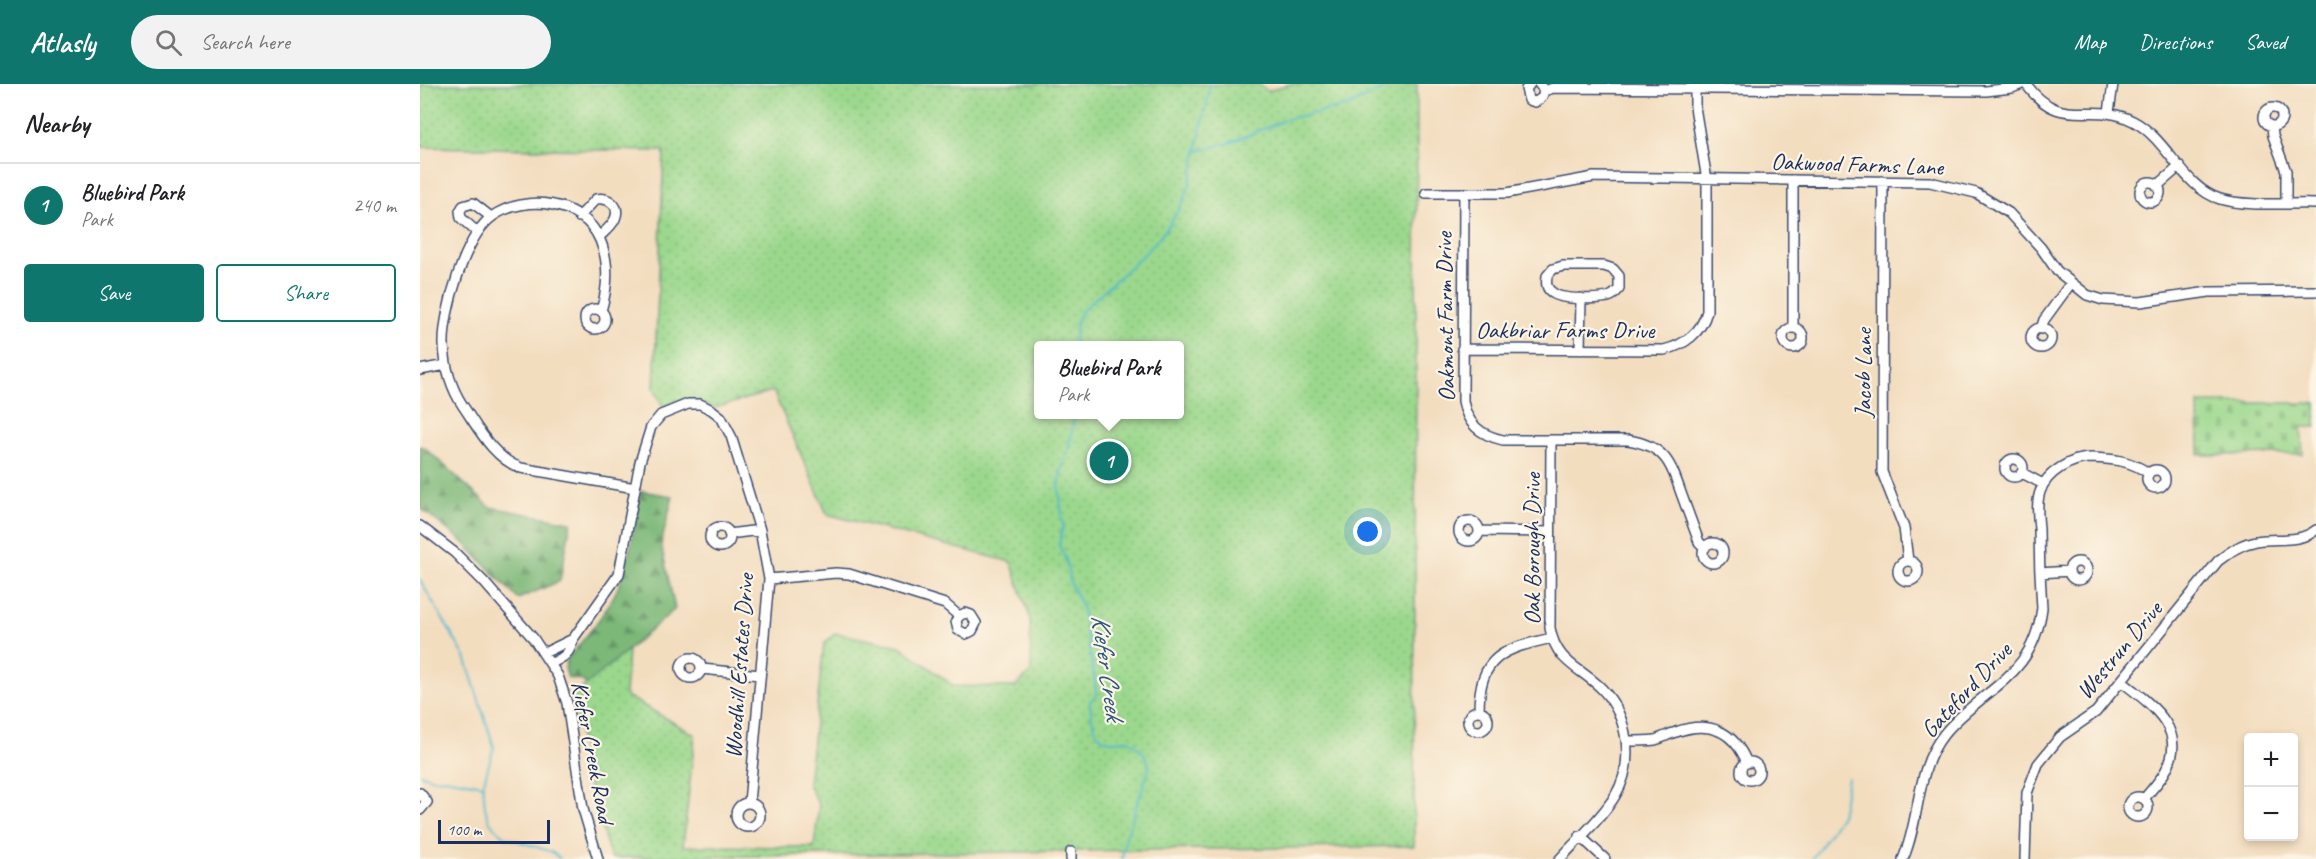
<!DOCTYPE html>
<meta charset="utf-8">
<style>
:root{--surface:#fff;--page:#f2f2f2;--text:#202124;--muted:#757577;--line:#e0e0e0;--accent:#0f766e}
body{margin:0;font-family:Caveat,sans-serif;background:var(--page);color:var(--text)}
.controls{position:absolute;right:18px;bottom:18px;display:grid;overflow:hidden;border-radius:6px;box-shadow:0 3px 9px #0003}
.controls button{width:54px;height:54px;display:grid;place-items:center;padding:0;border:0;border-bottom:2px solid var(--line);background:var(--surface);color:var(--text);font:30px sans-serif}
.scale{position:absolute;left:18px;bottom:15px;width:112px;box-sizing:border-box;padding-left:6px;border:3px solid #1b2f5e;border-top:0;font-size:16px;line-height:21px;white-space:nowrap;color:#1b2f5e;-webkit-text-stroke:4px #fcf5e5;paint-order:stroke}
.you{position:absolute;left:948px;top:448px;width:21px;height:21px;margin:-15px;border:4px solid #fff;border-radius:50%;background:#1a73e8;box-shadow:0 0 0 9px #1a73e833}
.badge{display:grid;place-items:center;width:39px;height:39px;border-radius:50%;background:var(--accent);color:#fff;font-size:20px;font-weight:700}
.pin{position:absolute;translate:-50% -50%;border:3px solid #fff;box-shadow:0 2px 6px #0006}
.popup{position:absolute;left:614px;top:257px;width:150px;height:78px;box-sizing:border-box;display:grid;place-content:center;border-radius:6px;background:var(--surface);filter:drop-shadow(0 2px 4px #0005);font-size:20px;white-space:nowrap;color:var(--muted)}
.popup b{font-size:22px;color:var(--text)}
.popup::after{content:'';position:absolute;left:50%;top:100%;margin-left:-12px;border:12px solid transparent;border-top-color:var(--surface)}
.list{margin:0;padding:0;list-style:none}
h2{display:flex;justify-content:space-between;align-items:center;height:78px;margin:0;padding:0 24px;font-size:26px}
h2 small{font-size:20px;font-weight:400;color:var(--muted)}
.list li{display:grid;grid-template-columns:39px 1fr auto;gap:18px;align-items:center;box-sizing:border-box;height:84px;padding:0 24px;border-top:2px solid var(--line)}
.list b{display:block;font-size:22px;white-space:nowrap}
.list p{margin:0;font-size:20px;white-space:nowrap;color:var(--muted)}
.list em{font-size:20px;font-style:normal;color:var(--muted)}
.actions{display:flex;gap:12px;padding:18px 24px}
.actions a{flex:1;padding:14px 0;border:2px solid var(--accent);border-radius:6px;text-align:center;font-size:21px;color:var(--accent)}
.actions .main{background:var(--accent);color:#fff}
.icon{flex:none;width:33px;height:33px;fill:none;stroke:currentColor;stroke-width:2;stroke-linecap:round;stroke-linejoin:round}
.map{position:relative;flex:none;width:1896px;height:775px;overflow:hidden}
header{display:flex;align-items:center;gap:36px;box-sizing:border-box;height:84px;padding:0 30px;background:var(--accent);color:#fff}
header strong{font-size:28px}
nav{display:flex;gap:33px;margin-inline-start:auto;font-size:21px}
.search{width:420px;height:54px;background:var(--page);display:flex;align-items:center;gap:15px;box-sizing:border-box;padding:0 21px;border-radius:33px;color:var(--muted);font-size:22px}
main{display:flex}
aside{flex:1;background:var(--surface)}
.map>svg:first-child{display:block}
</style>
<header>
<strong>Atlasly</strong>
<div class="search"><svg class="icon" aria-label="search" viewBox="0 0 24 24"><circle cx="10" cy="10" r="6"/><path d="M15 15l6 6"/></svg>Search here</div>
<nav><a>Map</a><a>Directions</a><a>Saved</a></nav>
</header>
<main>
<aside>
<h2>Nearby<small></small></h2>
<ul class="list">
<li><span class="badge">1</span><div><b>Bluebird Park</b><p>Park</p></div><em>240 m</em></li>
</ul>
<div class="actions"><a class="main">Save</a><a>Share</a></div>
</aside>
<div class="map">
<svg width="1896" height="775" viewBox="0 0 1896 775">
<defs>
<pattern id="forest-firs" width="22" height="20" patternUnits="userSpaceOnUse" patternTransform="scale(1.5)"><rect width="22" height="20" fill="#7cb878"/><path d="M5 1l3.5 6h-7zM16 11l3.5 6h-7z" fill="#659666"/></pattern>
<pattern id="cemetery-stones" width="16" height="16" patternUnits="userSpaceOnUse" patternTransform="scale(1.5)"><rect width="16" height="16" fill="#9bd88d"/><path d="M2 7V4a2 2 0 0 1 4 0v3zM10 15v-3a2 2 0 0 1 4 0v3z" fill="#85ba7c"/></pattern>
<pattern id="park-dots" width="8" height="8" patternUnits="userSpaceOnUse" patternTransform="scale(1.5)"><rect width="8" height="8" fill="#9bd88d"/><path d="M2 2h.1M6 6h.1" fill="none" stroke="#85ba7c" stroke-width="1.8" stroke-linecap="round"/></pattern>
</defs>
<rect width="100%" height="100%" fill="#fcf5e5"/>
<filter id="ink" filterUnits="userSpaceOnUse"><feTurbulence type="fractalNoise" baseFrequency=".0167" numOctaves="2"/><feDisplacementMap in="SourceGraphic" scale="12" xChannelSelector="R" yChannelSelector="G"/><feConvolveMatrix kernelMatrix="1 2 1 2 8 2 1 2 1" color-interpolation-filters="sRGB"/></filter>
<filter id="wash" filterUnits="userSpaceOnUse"><feTurbulence type="fractalNoise" baseFrequency=".008" numOctaves="4" result="noise"/><feDisplacementMap in="SourceGraphic" scale="24" xChannelSelector="R" yChannelSelector="G"/><feGaussianBlur stdDeviation="1.35" result="paint"/><feColorMatrix in="noise" values="0 0 0 0 0 0 0 0 0 0 0 0 0 0 0 0 0 1.4 0 .05"/><feComposite in="paint" operator="in"/></filter>
<g filter="url(#wash)">
<rect width="100%" height="100%" fill="#f3ddbf"/>
<path fill="url(#forest-firs)" stroke="#4c746b" stroke-width="1.5" d="M0,362L5,364L70,423L151,438L140,497L98,515L43,458L0,424Z
M221,407L253,412L241,460L255,525L167,601L161,596L148,594L145,584L147,576C166,552 188,528 200,499C211,470 215,437 221,407Z"/>
<path fill="url(#cemetery-stones)" stroke="#5b8476" stroke-width="1.5" d="M1778,319H1896V343H1881L1883,370L1779,371Z"/>
<path fill="url(#park-dots)" stroke="#5b8476" stroke-width="1.5" fill-rule="evenodd" d="M0,0H838L848,7L869,0H997L994,762L191,774L170,709L153,612L208,566L205,611L275,651L263,762L394,763L399,721L388,700L404,560L415,549L480,562L534,602L595,603L611,588L610,534L591,478L407,430L353,307L295,324L271,316L255,318L243,323L234,304L244,67L0,63ZM618,262H760V330H618Z"/>
<g fill="none" stroke-linecap="round" stroke-linejoin="round">
<path stroke="#4db8ca" stroke-width="2" d="M778,67L809,59L867,35L929,22L973,0
M654,262L656,239L660,229C696,192 744,162 765,113C774,93 776,70 780,50C782,32 790,18 789,0
M655,330L648,368L641,388L639,403L643,443L639,461L646,476L651,501L662,523L677,611L670,617C671,631 673,656 691,657C698,658 703,654 710,657C721,665 728,671 729,685L705,756L702,775
M0,496L45,573L74,663L63,701L65,724L69,736L73,742L85,753L132,768L140,775
M0,690L14,695L25,694L63,701
M1392,775L1421,731L1428,694"/>
</g>
</g>
<g filter="url(#ink)">
<g fill="none" stroke-linecap="round" stroke-linejoin="round">
<g stroke="#3b496d" stroke-width="12">
<path id="minor" d="M1110,0L1106,5L1109,16L1115,18C1121,16 1125,11 1123,4L1119,0
M1606,0C1642,49 1670,15 1713,37C1748,55 1763,104 1800,115C1826,123 1868,119 1896,120
M1124,7L1133,4L1566,7L1592,4L1602,0
M1844 33a9 9 0 1 1 18 0a9 9 0 1 1-18 0Z
M1689,28L1693,0
M1852,42L1853,52L1866,87V119
M1463,97L1462,388L1484,444L1488,477
M1720 108a10 10 0 1 1 20 0a10 10 0 1 1-20 0Z
M1737,102L1760,82
M1006,109H1087L1174,93L1510,98L1556,109L1589,129L1621,164L1637,187L1667,211L1683,216L1720,218L1789,208L1896,207
M1044,110L1043,317C1047,340 1060,351 1083,356H1208C1244,362 1250,377 1261,409C1267,425 1273,442 1279,458L1285,464
M159,133L176,115C188,113 201,121 195,135C192,142 184,148 179,153
M57,148L41,134L40,127L43,122L53,119L71,133
M1184,182L1193,185L1199,192V205C1196,208 1195,210 1191,212C1181,216 1141,216 1133,209C1126,205 1126,199 1127,192L1133,185L1143,182Z
M165 235a10 10 0 1 1 20 0a10 10 0 1 1-20 0Z
M181,227C188,203 190,179 180,156C163,116 105,110 73,132C45,151 23,228 24,261C25,282 31,304 43,322C58,344 74,375 101,384L215,404
M1373,244V96
M1611 254a10 10 0 1 1 20 0a10 10 0 1 1-20 0Z
M1363 254a10 10 0 1 1 20 0a10 10 0 1 1-20 0Z
M1621,245L1624,236L1651,199
M1042,265L1244,266C1265,261 1282,248 1287,227V96L1275,23V0
M1160,266L1161,214
M0,286L26,281
M1131,356L1130,544C1136,579 1160,583 1182,605C1209,633 1215,679 1195,712C1181,735 1158,755 1140,775
M1585 384a9 9 0 1 1 18 0a9 9 0 1 1-18 0Z
M1727 395a9 9 0 1 1 18 0a9 9 0 1 1-18 0Z
M1602,389L1623,400
M1039 447a10 10 0 1 1 20 0a10 10 0 1 1-20 0Z
M0,442L35,469L63,497L113,554L138,592L147,619L163,725L178,775
M290 453a10 10 0 1 1 20 0a10 10 0 1 1-20 0Z
M1059,447L1130,448
M309,450L340,446
M1283 469a10 10 0 1 1 20 0a10 10 0 1 1-20 0Z
M1478 487a10 10 0 1 1 20 0a10 10 0 1 1-20 0Z
M1649 487a9 9 0 1 1 18 0a9 9 0 1 1-18 0Z
M1620,489L1649,487
M349,495L416,489L429,490L525,520L539,532L545,529L551,531L556,539L552,547L546,550L538,546L536,537L539,532
M124,569L153,555
M261 584a10 10 0 1 1 20 0a10 10 0 1 1-20 0Z
M132,579C144,573 150,570 153,555L199,490L220,378L231,343L241,331L268,320H280L292,326L301,333L311,352L340,446L349,495L329,719
M282,585L340,591
M1701,597C1729,619 1769,645 1746,686C1741,696 1731,706 1724,715
M1059,627C1059,572 1083,565 1132,554
M1048 637a10 10 0 1 1 20 0a10 10 0 1 1-20 0Z
M1207,657C1216,657 1226,657 1235,656C1242,654 1249,650 1256,648C1289,636 1314,647 1327,679
M1321 687a9 9 0 1 1 18 0a9 9 0 1 1-18 0Z
M0,709L7,718L0,726
M1708 723a10 10 0 1 1 20 0a10 10 0 1 1-20 0Z
M316 731a12 12 0 1 1 24 0a12 12 0 1 1-24 0Z
M1160,752L1185,775
M651,775V768
M1483,775C1501,734 1495,686 1524,650C1563,603 1613,595 1622,524C1620,498 1619,471 1619,445C1618,433 1616,419 1620,408C1626,388 1652,374 1671,374C1693,375 1710,376 1728,389
M1605,775L1607,709L1618,680L1640,653L1676,628L1798,477C1810,468 1820,460 1836,457C1857,453 1877,460 1896,446"/>
</g>
<use href="#minor" stroke="#fff" stroke-width="9"/>
</g>
</g>
<g text-anchor="middle" stroke-width="4.5" stroke-linejoin="round" paint-order="stroke">
<g font-size="24" fill="#1b2f5e" stroke="#fcf5e5">
<text transform="translate(1437 80) rotate(2)" y="8">Oakwood Farms Lane</text>
<text transform="translate(1025 233) rotate(-91)" y="8">Oakmont Farm Drive</text>
<text x="1145" y="254">Oakbriar Farms Drive</text>
<text transform="translate(1443 289) rotate(-90)" y="8">Jacob Lane</text>
<text transform="translate(1112 465) rotate(-90)" y="8">Oak Borough Drive</text>
<text transform="translate(1699 566) rotate(-50)" y="8">Westrun Drive</text>
<text transform="translate(319 582) rotate(-86)" y="8">Woodhill Estates Drive</text>
<text transform="translate(1546 606) rotate(-47)" y="8">Gateford Drive</text>
<text transform="translate(173 668) rotate(79)" y="8">Kiefer Creek Road</text>
</g>
<g font-size="26" font-style="italic" fill="#2a587e" stroke="#fcf5e5">
<text transform="translate(688 583) rotate(82)" y="9">Kiefer Creek</text>
</g>
</g>
</svg>
<div class="controls">
<button>+</button>
<button>−</button>
</div>
<div class="scale">100 m</div>
<div class="you"></div>
<div class="pin badge" style="left:689px;top:377px">1</div>
<div class="popup"><b>Bluebird Park</b>Park</div>
</div>
</main>
